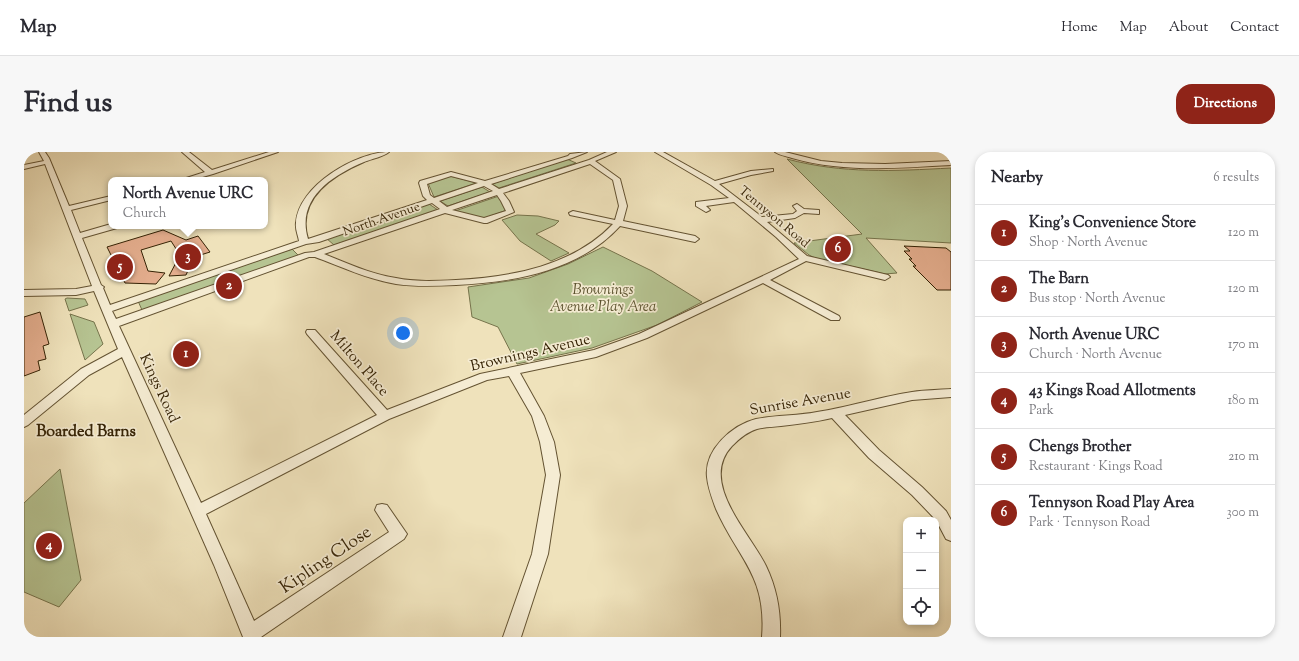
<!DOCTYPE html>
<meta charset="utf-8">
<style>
:root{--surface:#fff;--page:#f7f7f7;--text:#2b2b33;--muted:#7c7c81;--line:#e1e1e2;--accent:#8f2418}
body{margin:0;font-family:"Sorts Mill Goudy",serif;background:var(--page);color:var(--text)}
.controls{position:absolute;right:12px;bottom:12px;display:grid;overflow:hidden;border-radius:8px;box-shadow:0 2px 6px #0003}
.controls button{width:36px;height:36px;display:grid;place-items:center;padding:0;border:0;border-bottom:1px solid var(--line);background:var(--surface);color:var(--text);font:20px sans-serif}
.you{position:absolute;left:379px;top:181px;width:14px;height:14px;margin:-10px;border:3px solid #fff;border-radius:50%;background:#1a73e8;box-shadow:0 0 0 6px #1a73e833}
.badge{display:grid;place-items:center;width:26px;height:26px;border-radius:50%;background:var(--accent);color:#fff;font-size:13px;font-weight:700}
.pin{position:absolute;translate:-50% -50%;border:2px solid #fff;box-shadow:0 1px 4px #0006}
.popup{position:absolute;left:84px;top:25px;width:160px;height:52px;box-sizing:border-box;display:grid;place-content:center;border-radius:8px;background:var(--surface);filter:drop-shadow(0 1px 3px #0005);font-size:13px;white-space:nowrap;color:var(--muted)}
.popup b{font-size:15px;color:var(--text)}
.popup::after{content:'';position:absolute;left:50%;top:100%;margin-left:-8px;border:8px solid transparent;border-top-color:var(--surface)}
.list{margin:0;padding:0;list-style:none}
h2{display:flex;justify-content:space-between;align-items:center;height:52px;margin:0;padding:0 16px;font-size:17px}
h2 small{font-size:13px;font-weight:400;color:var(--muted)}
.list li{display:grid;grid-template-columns:26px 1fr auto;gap:12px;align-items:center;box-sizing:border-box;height:56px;padding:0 16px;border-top:1px solid var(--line)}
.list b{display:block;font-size:15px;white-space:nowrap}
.list p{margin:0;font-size:13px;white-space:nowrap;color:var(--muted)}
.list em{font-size:13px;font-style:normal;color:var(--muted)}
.icon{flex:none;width:22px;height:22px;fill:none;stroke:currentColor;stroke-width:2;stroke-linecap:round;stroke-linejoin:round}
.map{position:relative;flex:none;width:927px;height:485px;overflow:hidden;border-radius:16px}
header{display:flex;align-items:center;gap:24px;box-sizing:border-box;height:56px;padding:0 20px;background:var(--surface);border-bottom:1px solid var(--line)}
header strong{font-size:19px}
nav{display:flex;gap:22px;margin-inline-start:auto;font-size:14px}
.intro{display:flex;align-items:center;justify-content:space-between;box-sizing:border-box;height:96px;padding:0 24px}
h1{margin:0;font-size:28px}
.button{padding:10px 18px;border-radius:16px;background:var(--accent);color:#fff;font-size:14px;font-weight:700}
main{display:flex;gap:24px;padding:0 24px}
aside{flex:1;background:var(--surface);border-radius:16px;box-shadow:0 2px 6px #0003}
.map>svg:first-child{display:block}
</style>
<header>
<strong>Map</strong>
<nav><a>Home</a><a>Map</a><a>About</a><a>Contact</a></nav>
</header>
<div class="intro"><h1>Find us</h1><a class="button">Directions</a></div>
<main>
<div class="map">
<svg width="927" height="485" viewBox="0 0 927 485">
<rect width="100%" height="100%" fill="#efe2bb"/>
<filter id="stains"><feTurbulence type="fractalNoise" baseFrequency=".005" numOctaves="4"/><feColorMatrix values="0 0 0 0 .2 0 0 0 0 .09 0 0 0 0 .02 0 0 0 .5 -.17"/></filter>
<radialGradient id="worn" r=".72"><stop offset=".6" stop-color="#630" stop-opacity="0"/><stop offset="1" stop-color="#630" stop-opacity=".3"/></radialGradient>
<path fill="#b6c492" stroke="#76744c" d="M543,7L552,11L475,36L468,32Z
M763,7C819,22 870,19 927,16V91L842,86L873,121L861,122L791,106L785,103L770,91L838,82Z
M426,24L453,31L410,45L404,31Z
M458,35L466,40L424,54L416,49Z
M475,44L483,58L458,67L431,59Z
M405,52L414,58L310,93L302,86Z
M493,63L514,64L535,69L531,73L512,82L545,101L527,109L496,89L478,68Z
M579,95L628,119L678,150L633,173L568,196L493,212L474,175L448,165L444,135L505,126L544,112Z
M268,97L275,104L118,158L114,149Z
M43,146L61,147L64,153L45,159L41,147Z
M46,162L70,170L79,192L61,208Z
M36,317L57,428L35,455L0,440V351Z"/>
<path fill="#e3ad8d" stroke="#352305" d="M139,78L162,88L174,84L186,100L170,105L162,123L145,124L156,103L147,89L117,98L124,119L141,121L132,132L101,131L83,95Z
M880,94L922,96L927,100V138H913L889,114H892L885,107H888L880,99H886Z
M16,160L25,192L19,194L22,207L14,209L16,218L0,224V165Z"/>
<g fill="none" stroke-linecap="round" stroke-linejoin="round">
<g stroke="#645332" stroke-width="2">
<path id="street" d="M15,0H21L25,6L45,54L87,44V48L47,58L56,81L87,72V74H94L93,76L58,86L77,133L80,135L79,136L86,153L275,89C274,83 271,77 272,71C274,34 332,0 365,0C359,5 347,7 340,10C307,24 272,47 284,87L403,48L399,44L395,31L396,29L427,20L461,29L544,4L546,2L563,0L548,6L467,32L475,37L565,8L583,0H592L571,9L596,27L603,54L599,69L671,84L675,87L671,90L596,74C555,119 491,130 432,133C412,134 392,135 372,132C343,127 318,115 291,105H285L95,174L177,351L353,263L283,182L282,180L283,178H291L363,258L456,222L570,198L615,182L775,107L752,85L710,50L682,54L686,58L682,60L672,54V50L705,46L687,33L631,0H639L691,29L727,19L749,17V19L727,23L695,32L738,65L769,62L773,59L769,54L773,52L780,57L795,58V62L780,61L771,66L743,70L783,104L864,123L866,125L861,128L782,109L746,128L815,164L816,166L815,168H807L739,131L623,186L572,205L496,221L520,264L530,290L536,323L524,402L497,485H479L508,402L522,323L516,290L508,264L485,224L463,228L365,267L182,362L230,469L365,380L351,358L353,353L358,352L363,353L383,382L380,387L237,485H219L190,413L98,205L65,223L4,273L0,275V263L57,217L94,197L70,139L52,143L0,144V138L52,137L68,134L21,12L0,17V13L20,9ZM566,12L589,28L595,54L591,68L549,59L545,61L546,63L589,72C549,114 488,125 432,128C412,129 392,130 372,126C346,122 323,111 300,102L421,61L460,71H463L490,60L485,49L479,41ZM427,24L454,31L410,46L406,43L403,32ZM460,34L469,39L423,55L415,49ZM473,43L477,49L482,59L460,66L428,58ZM408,51L416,57L290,100L281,101L92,167L88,159L282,92L295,90Z
M158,0H165L188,18L245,0H254L189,22L168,28H156L181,20Z
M751,0H761L797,9L818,11L861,12L927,9V13C874,16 819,21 768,6C762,4 755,3 751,0Z
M927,237V245L888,248L821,263L855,298L898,335L922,359L927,368V389L922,387L912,368L888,343L845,306L808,266C791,270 774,272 757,274C749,275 740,275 733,277C723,280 715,287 708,294C674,330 726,381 742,414C753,437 757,460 756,485H738C743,423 714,407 692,357C688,346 684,336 683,325C680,298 708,273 732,267C752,263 773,264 793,260C825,255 856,245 888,240C901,238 914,238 927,237Z"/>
</g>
<use href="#street" fill="#f5ecd3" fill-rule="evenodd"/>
</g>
<g text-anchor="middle" stroke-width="3.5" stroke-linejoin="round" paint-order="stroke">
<g font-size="13" fill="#352305" stroke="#f5ecd3">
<text transform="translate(751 64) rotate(40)" y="5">Tennyson Road</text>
<text transform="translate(357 66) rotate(-19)" y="5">North Avenue</text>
</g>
<g font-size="15" font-style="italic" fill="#5c532f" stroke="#f5ecd3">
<text x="579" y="142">Brownings<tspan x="579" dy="17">Avenue Play Area</tspan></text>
</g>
<g font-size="15" fill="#352305" stroke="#f5ecd3">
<text transform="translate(506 200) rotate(-13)" y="5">Brownings Avenue</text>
<text transform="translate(336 211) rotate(49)" y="5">Milton Place</text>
<text transform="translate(136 236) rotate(65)" y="5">Kings Road</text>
<text transform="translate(776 249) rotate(-10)" y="5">Sunrise Avenue</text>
</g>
<g font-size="16" font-weight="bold" fill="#352305" stroke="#f5ecd3">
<text x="62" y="284">Boarded Barns</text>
</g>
<g font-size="18" fill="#352305" stroke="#f5ecd3">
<text transform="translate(301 407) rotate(-34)" y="6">Kipling Close</text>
</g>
</g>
<rect width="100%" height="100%" filter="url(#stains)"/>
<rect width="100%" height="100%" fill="url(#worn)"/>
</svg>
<div class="controls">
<button>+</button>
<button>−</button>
<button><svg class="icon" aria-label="locate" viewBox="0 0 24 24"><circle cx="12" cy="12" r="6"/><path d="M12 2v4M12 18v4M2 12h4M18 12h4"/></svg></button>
</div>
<div class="you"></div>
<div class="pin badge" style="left:162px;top:202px">1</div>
<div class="pin badge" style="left:205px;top:134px">2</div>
<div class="pin badge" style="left:164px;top:105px">3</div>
<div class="popup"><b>North Avenue URC</b>Church</div>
<div class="pin badge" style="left:25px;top:394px">4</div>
<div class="pin badge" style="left:96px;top:115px">5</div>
<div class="pin badge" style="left:814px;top:97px">6</div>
</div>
<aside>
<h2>Nearby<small>6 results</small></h2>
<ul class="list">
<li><span class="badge">1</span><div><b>King's Convenience Store</b><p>Shop · North Avenue</p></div><em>120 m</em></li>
<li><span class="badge">2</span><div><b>The Barn</b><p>Bus stop · North Avenue</p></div><em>120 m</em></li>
<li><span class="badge">3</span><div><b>North Avenue URC</b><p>Church · North Avenue</p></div><em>170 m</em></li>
<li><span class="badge">4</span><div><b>43 Kings Road Allotments</b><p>Park</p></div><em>180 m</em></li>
<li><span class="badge">5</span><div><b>Chengs Brother</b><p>Restaurant · Kings Road</p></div><em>210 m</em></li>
<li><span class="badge">6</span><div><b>Tennyson Road Play Area</b><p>Park · Tennyson Road</p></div><em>300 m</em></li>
</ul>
</aside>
</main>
